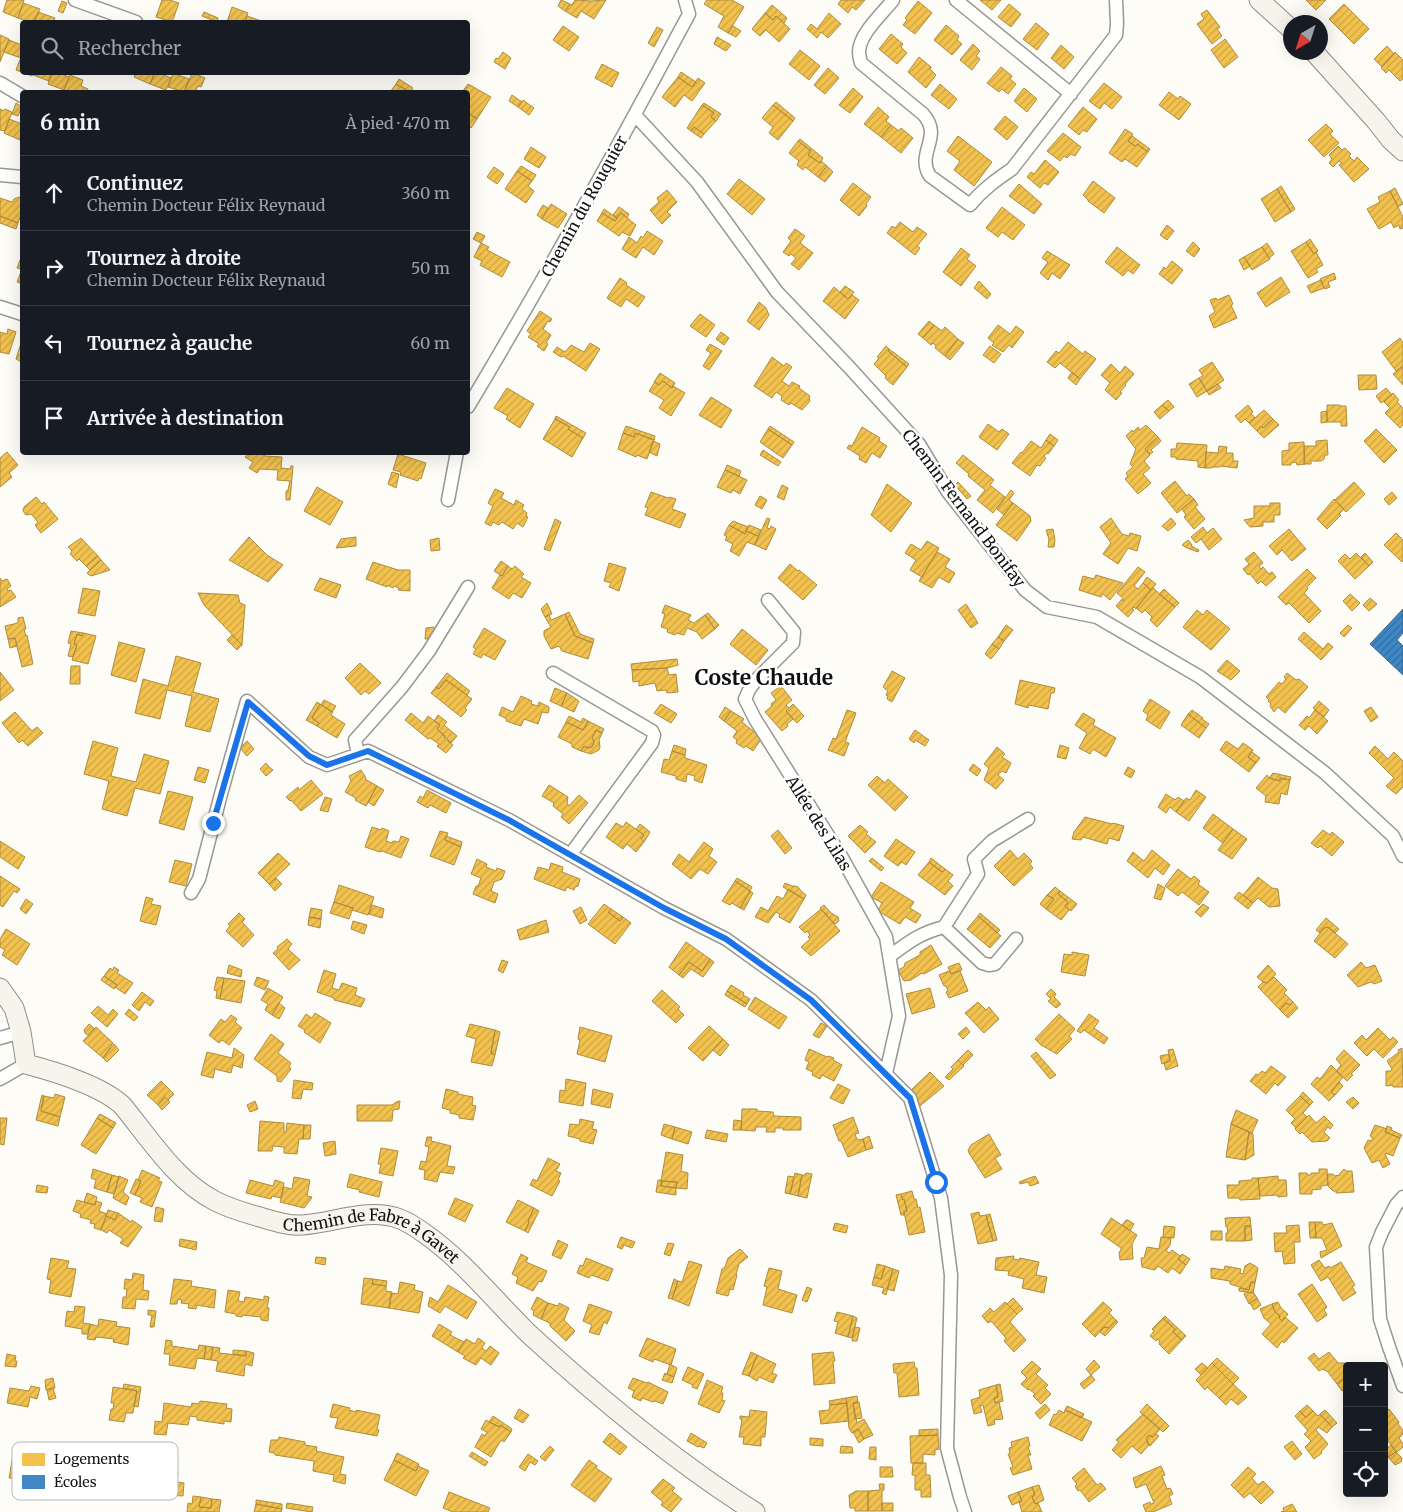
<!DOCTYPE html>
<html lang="fr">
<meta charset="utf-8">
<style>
:root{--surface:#171b24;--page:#242831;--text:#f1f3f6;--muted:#9ea1a6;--line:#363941}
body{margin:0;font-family:Merriweather,serif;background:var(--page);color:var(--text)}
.controls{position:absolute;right:15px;bottom:15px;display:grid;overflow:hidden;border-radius:5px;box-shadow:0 5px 20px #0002}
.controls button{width:45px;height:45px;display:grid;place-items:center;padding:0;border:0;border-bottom:1px solid var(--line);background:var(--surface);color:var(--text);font:25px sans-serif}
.compass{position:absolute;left:1283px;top:15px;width:45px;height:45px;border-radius:50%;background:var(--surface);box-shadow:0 5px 20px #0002;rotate:219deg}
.stop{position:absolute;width:15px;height:15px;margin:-11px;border:4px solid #1a73e8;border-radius:50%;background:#fff}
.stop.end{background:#1a73e8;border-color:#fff;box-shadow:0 1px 5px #0008}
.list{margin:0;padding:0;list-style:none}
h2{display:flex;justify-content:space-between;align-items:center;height:65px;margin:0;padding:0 20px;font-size:21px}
h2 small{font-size:16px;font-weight:400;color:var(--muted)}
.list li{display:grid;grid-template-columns:32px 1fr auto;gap:15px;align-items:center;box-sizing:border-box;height:75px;padding:0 20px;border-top:1px solid var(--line)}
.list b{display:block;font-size:19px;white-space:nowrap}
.list p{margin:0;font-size:16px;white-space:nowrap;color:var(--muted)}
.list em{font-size:16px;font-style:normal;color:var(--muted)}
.icon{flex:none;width:28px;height:28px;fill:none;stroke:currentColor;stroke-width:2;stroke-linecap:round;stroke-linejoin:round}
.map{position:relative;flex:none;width:1403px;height:1512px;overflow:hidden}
.search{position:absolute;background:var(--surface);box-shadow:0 5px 20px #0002;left:20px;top:20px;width:450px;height:55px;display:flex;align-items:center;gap:12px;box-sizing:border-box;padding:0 18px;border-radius:5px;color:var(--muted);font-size:19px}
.panel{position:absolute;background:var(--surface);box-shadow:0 5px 20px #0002;left:20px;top:90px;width:450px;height:365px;border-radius:5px}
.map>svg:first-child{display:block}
</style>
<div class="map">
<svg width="1403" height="1512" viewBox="0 0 1403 1512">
<defs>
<pattern id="homes-hatch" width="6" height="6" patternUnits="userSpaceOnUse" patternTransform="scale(1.25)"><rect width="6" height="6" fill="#f2c14e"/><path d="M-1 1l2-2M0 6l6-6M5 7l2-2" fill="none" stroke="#cea543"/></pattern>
<pattern id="schools-hatch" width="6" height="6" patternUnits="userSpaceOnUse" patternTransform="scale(1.25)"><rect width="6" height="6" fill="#3f88c5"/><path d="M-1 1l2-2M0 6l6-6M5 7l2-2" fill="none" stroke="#336e9f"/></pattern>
</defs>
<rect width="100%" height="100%" fill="#fdfcf7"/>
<path fill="url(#homes-hatch)" stroke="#ae8c3c" d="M7,0H24L18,18L3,12Z
M162,0H170L179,3L172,22L156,17Z
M561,0L570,4L565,11L558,6Z
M575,0L591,1L606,0L594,19L581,11L577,18L565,11L570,4L572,5Z
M707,0H732L744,7L728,33L718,27L724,16L704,4Z
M841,0H865L856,10L852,7L848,13L838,4Z
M980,0H1001L992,10Z
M1306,0H1326L1316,10Z
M62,1L67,3L63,13L58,11Z
M918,1L932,13L915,34L903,25L907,20L905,18Z
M23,3L40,9L34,22H30L18,18Z
M1009,4L1021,14L1011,27L998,17Z
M1344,4L1369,29L1354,44L1329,19Z
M772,5L787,18L784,23L776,16L773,20L765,13Z
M232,7L248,13L245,22H227Z
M1207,10L1220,27L1217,29L1222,36L1212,44L1197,24L1204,19L1201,14Z
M38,12L55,18L53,22H34Z
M204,12L218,18L217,22L202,16Z
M765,13L773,20L776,16L790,29L779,42L766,30L760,36L752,29Z
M829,13L841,24L828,38L821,32L817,38L807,29L811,24L817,29Z
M247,16L264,22H245Z
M1036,23L1049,34L1037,50L1023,39Z
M946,25L959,36L957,40L962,44L952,55L934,40Z
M563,26L579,37L569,51L553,40Z
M733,26L741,31L736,37L728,33Z
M657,27L663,30L654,47L648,43Z
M891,34L903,44L901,47L907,53L897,64L879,49Z
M0,35L9,39L0,62Z
M717,37L731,45L726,51L714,44Z
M1225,39L1238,57L1224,68L1211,50Z
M9,40L22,45V54L21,58L4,52Z
M973,44L980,51L976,56L980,59L972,70L960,60Z
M1061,45L1074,57L1064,69L1051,58Z
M1387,46L1394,54L1382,67L1374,59Z
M800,50L820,66L809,80L789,64Z
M503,52L511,58L505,69L494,62L496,58L498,59Z
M1395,52L1403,60V79L1400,81L1389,70L1386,73L1381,68Z
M21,57L22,58V72H34L32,76L16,70Z
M919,57L931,67L930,69L936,75L926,88L908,72Z
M602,64L619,73L612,87L595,78Z
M1001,67L1012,76L1010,79L1016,84L1008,94L1002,89L999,92L987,83Z
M828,68L839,78L825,94L814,85Z
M34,72H52L49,81L33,75Z
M52,72H57L69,77L64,90L48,84Z
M136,72H155L150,84L134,77Z
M155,72H165L164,75L171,78L166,90L150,84Z
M681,72L696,82L692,87L678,77Z
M173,73L189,79L184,92L168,87Z
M192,73L205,78L201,87L198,86L195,92L185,91Z
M70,75L83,80L81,86L88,89L87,92H63Z
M678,77L692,87L698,78L705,83L692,101L684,95L675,107L662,97Z
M399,79L413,88L410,92L396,84Z
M1104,83L1122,97L1112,109L1104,103L1100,109L1089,101Z
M396,84L409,92H390Z
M468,84L491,97L477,119L468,113V92H462Z
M940,84L957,99L949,109L931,95Z
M853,88L863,97L850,113L839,105Z
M1024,88L1037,99L1027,112L1014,101Z
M1169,92L1178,99L1180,96L1191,104L1179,120L1159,105Z
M512,95L522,102L518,107L509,101Z
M523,100L534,108L529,115L518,107Z
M776,102L795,118L793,121L773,105Z
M16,103L22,107L18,116L12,114Z
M704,103L721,114L716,121L711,117L714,113L702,105Z
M702,105L714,113L711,117L716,121L704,134L694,127L691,131L687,128Z
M773,105L793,121L778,140L769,133L773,127L762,118Z
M878,107L889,117L886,121L891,125L881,137L864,124Z
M1083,107L1097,119L1087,132L1083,130L1079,135L1068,126Z
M0,109L4,111L5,109L12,112L5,131L0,130Z
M468,113L477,119L471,128L468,126Z
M1005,116L1018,127L1007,140L994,129Z
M9,119L22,124V133L20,140L4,133Z
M1326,124L1333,131L1330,134L1339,143L1324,157L1308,140Z
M891,125L899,131L901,128L913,138L901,153L881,137Z
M694,127L704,134L701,138L691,131Z
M1125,129L1133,134L1128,141L1135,146L1137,144L1148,152L1137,167L1125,159L1122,162L1109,153Z
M1063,133L1081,147L1075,156L1071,154L1067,158L1064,156L1060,161L1047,151Z
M958,136L992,162L974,186L954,170L960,161L947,151Z
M1132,136L1150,149L1148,152L1137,144L1135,146L1128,141Z
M800,139L823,158L820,163L808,155L811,151L798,141Z
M798,141L811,151L808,155L820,163L821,161L827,166L818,177L805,167L803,170L797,165L799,161L789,153Z
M1338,146L1342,150L1345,148L1351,154L1349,156L1354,161L1357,157L1369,169L1354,182L1339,165L1342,163L1339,161L1333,167L1329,163L1332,159L1329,155Z
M531,147L546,157L539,168L524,159Z
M1045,160L1059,172L1048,185L1044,183L1040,188L1027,177L1031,172L1034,174Z
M521,166L536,175L532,181L517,171Z
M827,166L833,172L825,182L818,177Z
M494,167L504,174L497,184L487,177Z
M517,171L532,181L528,186L534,191L526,203L505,189Z
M739,179L765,199L752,215L727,194Z
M1093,181L1115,198L1104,213L1088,201V200L1083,195Z
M853,183L871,197L866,204L867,206L859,216L840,200Z
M1019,184L1042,204L1034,214L1009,196Z
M1281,186L1295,209L1291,212L1277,189Z
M1395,188L1403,204L1398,207L1390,191Z
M1277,189L1291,212L1275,222L1261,199Z
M667,190L677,202L667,212L671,215L662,224L650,210L659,202L657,198Z
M1390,191L1403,217V228L1400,229L1399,225L1394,228L1391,222L1379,229L1367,209L1380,202L1378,197Z
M19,197L22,199V211L18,223L0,216V198L12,202L14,199Z
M551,204L567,214L558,228L542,219Z
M543,205L548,208L542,219L537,215Z
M619,207L629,214L627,218L621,213L617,218L613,215Z
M1002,207L1025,225L1013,240L1002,232L998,237L986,228Z
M604,209L617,218L615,221L602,213Z
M602,213L615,221L621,213L636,225L630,236L622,232L619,236L597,221Z
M0,216L18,223L16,229L0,223Z
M900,222L913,232L917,227L927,234L917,246L920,248L915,255L887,233L892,226L895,228Z
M1167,225L1174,231L1167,240L1160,235Z
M795,229L805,236L800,243L813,253L799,270L791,264L796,258L791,254L789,256L783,252L791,241L788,238Z
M647,231L663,241L654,255L643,247L636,258L622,249L629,237L637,243L641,236L643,238Z
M477,232L485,236L481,243L473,239Z
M1310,239L1318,251L1314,254L1306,242Z
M1193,242L1200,249L1194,257L1186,251Z
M1306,242L1314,254L1316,252L1323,265L1316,269L1318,272L1308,278L1291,251Z
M481,243L489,247L487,250L510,262L502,277L480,265L482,261L474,257Z
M1267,243L1274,254L1269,258L1262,247Z
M1117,247L1140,265L1133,274L1128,270L1123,276L1105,262Z
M1262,247L1270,259L1252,270L1244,257Z
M961,248L970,255L967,259L976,266L961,286L943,272Z
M1047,251L1070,265L1060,279L1052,273L1048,280L1040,273L1048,262L1042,258Z
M1244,257L1250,266L1244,270L1239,260Z
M20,260L22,261V284L17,282L22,269L17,268Z
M1172,261L1183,270L1172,284L1159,274L1164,267L1166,269Z
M1334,273L1336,279L1328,282L1330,287L1325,289L1320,279Z
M1281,277L1290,292L1266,307L1257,293Z
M620,278L627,283L626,285L645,297L638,307L626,299L621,307L607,298Z
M1321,280L1324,288L1311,293L1307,286Z
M979,281L991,294L987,299L974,288Z
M845,286L854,292L848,299L840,292Z
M834,287L848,299L852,295L859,300L845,319L823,301Z
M1229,295L1233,304L1231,305L1237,318L1214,328L1209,316L1215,312L1210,300L1216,298L1217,300Z
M759,302L766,308L769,315L759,330L747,321Z
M540,311L552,319L550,322L548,321L543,329L551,335L546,343L548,344L544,351L537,346L539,344L528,337L531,334L527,331Z
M700,314L715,325L706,337L690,326Z
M929,321L934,325L923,338L918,334Z
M934,325L942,331L945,327L958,339L945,356L935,348L936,346L933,343L931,345L923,338Z
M998,325L1010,334L1016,326L1024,332L1012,348L1009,345L1003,352L992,345L994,343L988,338Z
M8,329L16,332L9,354L0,352V332L7,334Z
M721,332L729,338L724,345L716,339Z
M1400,338L1403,343V366L1396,371L1382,352Z
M958,339L964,343L950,360L945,356Z
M22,340V362L16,359Z
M1068,342L1083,354L1085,351L1096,359L1080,379L1060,363L1055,368L1047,362L1056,351L1059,353Z
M590,343L600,349L586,371L563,356L561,357L553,352L557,347L565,352L571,345L584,352Z
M710,344L722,351L709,370L703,366L711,353L706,350Z
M886,346L889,349L888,351L907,367L893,385L885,378L886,376L874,364L879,358L877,357Z
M990,346L1001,354L994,363L983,355Z
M889,349L909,364L907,367L888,351Z
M772,357L784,366L786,363L792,367L782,381L789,386L792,382L800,386L799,388L810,396L809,398L810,401L802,410L791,403L789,405L781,400L782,396L776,392L772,398L754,386Z
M1212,362L1224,380L1207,391L1199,378L1203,376L1199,370Z
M1111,364L1120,373L1125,366L1134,374L1125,384L1126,385L1120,392L1122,393L1116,400L1105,390L1110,383L1101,375Z
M1402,367L1403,369V385L1393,374Z
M1072,372L1080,379L1076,385L1068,378Z
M660,373L675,383L672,388L663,381L659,385L654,382Z
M1358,375H1376L1377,389L1359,390Z
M1199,378L1207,391L1197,397L1189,384Z
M663,381L672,388L673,386L685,393L671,416L659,408L664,400L649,391L655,382L659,385Z
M1218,384L1221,388L1209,395L1207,391Z
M507,388L534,404L520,428L506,419L508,416L494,408Z
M1386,388L1392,395L1381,403L1376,396Z
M1393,393L1399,400L1397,402L1403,408V425L1400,428L1385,413L1390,408L1384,402Z
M711,397L732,410L721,428L699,415Z
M1168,400L1174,407L1169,411L1162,405Z
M1162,405L1169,411L1160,419L1154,412Z
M1248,405L1253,412L1251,413L1255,418L1249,423L1245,419L1241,423L1235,416Z
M1327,405H1340V406H1346L1347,426H1341V422H1327Z
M1264,410L1273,419L1263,428L1262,426L1257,431L1249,423Z
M1327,411V422L1321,423V412Z
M556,416L586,433L583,438L568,429L570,427L555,419Z
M555,419L570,427L568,429L583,438L572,457L543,439Z
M1273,419L1279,425L1264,438L1257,431L1262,426L1263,428Z
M988,424L999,432L1002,429L1009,434L997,450L979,437Z
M1146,425L1158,437L1145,449L1150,455L1144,461L1150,468L1143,474L1151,483L1138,494L1125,479L1128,476L1126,473L1133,467L1130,464L1136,449L1126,436L1132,430L1133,432L1138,427L1140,430Z
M626,426L655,436L654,440L635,433L634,437L623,433Z
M770,426L794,442L792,445L768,429Z
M862,427L880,438L879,441L887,446L880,458L872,453L866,463L859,459L860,456L847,448L849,445L852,446Z
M768,429L792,445L783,458L760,442Z
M1376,429L1397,450L1384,463L1364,441Z
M623,433L634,437L635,433L654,440L647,459L637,455L636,457L618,449Z
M1050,434L1058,440L1054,446L1046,440Z
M1158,437L1161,441L1151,450L1153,452L1150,454L1145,449Z
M1046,440L1054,446L1048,454L1047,453L1044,456L1046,458L1040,466L1037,465L1030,476L1012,463L1021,452L1022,453L1031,441L1041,448Z
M1327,440L1328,455H1325L1324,459L1321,461H1311V464H1304V446H1316V441Z
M653,441L660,444L657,456L649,452Z
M1304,442L1305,464L1297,465L1296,462L1291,463V465H1282V451L1289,450V443Z
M1177,443L1207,445L1205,468L1198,467V461L1176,459V457H1171V449H1176Z
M1219,446L1227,447L1226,453H1233V461H1238L1237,468L1220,466V467H1213L1212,468H1205L1206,452L1218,453Z
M763,450L781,462L778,466L760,455Z
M7,452L18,465L9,473L12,477L0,487V458Z
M243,452H260L265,456L282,457L281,468L290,469L291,466H293L290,500H286V491L288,490L290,481L277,480L278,470L260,469L257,473L249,468L253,462L245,457L247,455Z
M398,454L426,463L421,479L419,478L418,481L400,475L401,472L393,470Z
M963,455L994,480L990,485L1005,497L993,513L977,500L985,490L968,476L969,474L956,463Z
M727,465L741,471L739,476L725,470Z
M725,470L747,480L740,494L733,490L731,493L717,487Z
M392,472L399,474L396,488L388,484Z
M1175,481L1187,496L1189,494L1194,499L1177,513L1161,493Z
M958,482L971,496L967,499L955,485Z
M1354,482L1365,494L1346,512L1335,500Z
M887,484L912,503L891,532L871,515Z
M782,485L788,488L784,500L777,497Z
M317,487L343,502L330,525L304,511Z
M495,489L504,493L501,498L514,505L516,500L524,505L522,509L527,513L526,516L528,517L523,527L517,523L513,529L502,522L499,525L493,522L491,526L485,523L493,506L488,503Z
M1011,490L1014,493L1009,500L1013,503L1004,515L997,509Z
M651,492L668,498L669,497L676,499L672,509L686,514L680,528L645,515L648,508L645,507Z
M1392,492L1397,498L1389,505L1384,499Z
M760,496L767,500L762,509L755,505Z
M36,497L42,504L44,502L58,519L41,533L35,525L38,522L31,514L26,515L23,511L24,507Z
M1194,499L1198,505L1195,507L1205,519L1194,529L1184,517L1186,515L1182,509Z
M1334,499L1344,509L1339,514L1341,515L1327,529L1317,519Z
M1013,503L1030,516L1031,521L1017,541L996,525Z
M1270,503H1280V515H1274V522H1263V526L1250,527L1244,520L1254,518V506H1270Z
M767,518L770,519L767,528L770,529L771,526L776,529L766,550L755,545Z
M1111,518L1122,534L1129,536L1130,533L1141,536L1137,551L1128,548L1118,564L1103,554L1111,543L1100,527Z
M1171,518L1176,524L1168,531L1162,526Z
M555,519L561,522L550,551L544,549Z
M733,521L748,527L745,534L729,525Z
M729,525L745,534L746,531L758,536L755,545L747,542L739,556L730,551L733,544L725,540L727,537L724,535Z
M749,525L761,530L758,536L746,531Z
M1203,527L1207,533L1213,528L1222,539L1209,550L1201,539L1196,543L1191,537Z
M1053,529L1055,540L1054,547H1048L1049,539L1046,530Z
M1289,529L1306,549L1292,561L1282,550L1277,555L1269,546Z
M1396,533L1403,540V561L1402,562L1384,545Z
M249,537L267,555L283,565L268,582L229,560Z
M356,537V546L336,548L341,539Z
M81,538L98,556L86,566L79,559L77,561L70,554L72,551L68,547Z
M439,538L440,550L431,551L430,540Z
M1188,540L1192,545L1191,546L1199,550L1198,552L1187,548L1182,545Z
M927,541L939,548L922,577L910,570L916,560L905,553L911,544L921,550Z
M937,552L950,559L945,567L955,573L949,583L939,577L932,588L919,581Z
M1254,552L1263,563L1259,566L1261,569L1263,567L1269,574L1272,572L1276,577L1266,586L1261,581L1258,584L1250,574L1248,575L1243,569L1249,564L1245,559Z
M1356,553L1369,566L1355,579L1338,561L1345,554L1350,559Z
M1365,553L1373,562L1369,566L1361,557Z
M98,556L101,560L90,570L86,566Z
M101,560L110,570L91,576L87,573Z
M501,561L508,566L502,576L494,571Z
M373,562L398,570H410V591L398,590L399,588L394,586L393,588L387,585V587L366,579Z
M609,563L626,568L619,591L609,587L611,583L604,581Z
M790,564L798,571L799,570L817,585L803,600L778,578Z
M508,566L512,569L515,566L524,574L521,577L531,583L522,598L513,593L509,599L492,588L500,575L502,576Z
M1138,567L1145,572L1134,586L1138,589L1143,583L1151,590L1136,609L1134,607L1132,609L1134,610L1128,617L1116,606L1122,599L1123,601L1124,599L1117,593Z
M1307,569L1316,578L1307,587L1308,589L1304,593L1321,611L1309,623L1289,603L1286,605L1278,597Z
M1096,575L1123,583L1110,600L1103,594L1101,597L1079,590L1083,576L1094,579Z
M1147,577L1156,584L1151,590L1143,583Z
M0,578L2,581L7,579L11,586L7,589L8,591L11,590L16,597L0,607Z
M320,578L341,585L336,598L314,590Z
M83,588L100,591L95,616L78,613Z
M1153,588L1175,607L1157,627L1150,620L1152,617L1145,610L1142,613L1136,608Z
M1164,589L1179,603L1175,607L1159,594Z
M198,593L238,595L240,603L245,605L242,645L204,605Z
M1350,594L1360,603L1352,611L1343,601Z
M1370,598L1377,604L1369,611L1363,605Z
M547,603L552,614L545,617L541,609Z
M966,604L978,623L971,628L958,610Z
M665,605L691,615L688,620L694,623L705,615L715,629L702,639L697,632L687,628L684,635L676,633L675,635L667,632L668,629L661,627L665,614L662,613Z
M1197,610L1203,615L1207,610L1230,629L1211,650L1183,627Z
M569,612L580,634L594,639L593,643L575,636L565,614Z
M708,613L719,625L715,629L705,615Z
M565,614L575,636L593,643L588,659L562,651L559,646L551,649L544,636V631L551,627L545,617L549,615L551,620Z
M23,617L26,629L24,630L26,636L27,635L33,664L22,667L15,638L8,639L5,626L18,623V618Z
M1006,625L1013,630L1004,641L998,637Z
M1348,625L1352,628L1344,637L1340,633Z
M434,627L433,639H425L426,628Z
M484,628L506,641L495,660L483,654L481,658L473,654L476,649L473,647Z
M742,629L768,650L756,665L730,644Z
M71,631L83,633L82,636L77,634L74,644L77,645L73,657L68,656L71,644L68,643Z
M1304,632L1323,649L1328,643L1333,647L1321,660L1298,639Z
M83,633H84L96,636L88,664L72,660L77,645L74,644L77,634L82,636Z
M232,635L242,645L237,650L227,640Z
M998,637L1004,641L999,649L992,644Z
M15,638L17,646L10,648L8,639Z
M119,642L145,649L136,682L111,675Z
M992,644L999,649L991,659L985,654Z
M176,656L201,663L193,692L219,699L210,732L185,726L192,696L167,690L160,719L135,713L143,679L168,686Z
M677,659L678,665L667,668L632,670L631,664Z
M1227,660L1240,671L1231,680L1217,671Z
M360,663L381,683L369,694L365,691L361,695L345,678Z
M71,666H80V684H70Z
M667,668L669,675L676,674L678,692L667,693L666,690L657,691L655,683L639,686V681L633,682L632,670Z
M892,671L905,678L892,702L887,699L888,696L886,695L888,691L883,687Z
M0,672L14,690L0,701Z
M447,673L470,691L467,695L446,680L439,689L436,687Z
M1287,673L1296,680L1299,679L1308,687L1285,713L1278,707L1274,712L1270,706L1271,704L1268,701L1269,700L1266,697L1279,682L1282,684L1286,679L1284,677Z
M446,680L472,699L465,708L467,710L461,717L431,693L436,687L439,689Z
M1020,680L1055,688L1054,693H1051L1048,709L1029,705L1028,708L1015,704Z
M781,686L792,700L786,705L789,708L786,711L793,719L787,724L788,726L782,731L765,712L772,706L771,704L776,700L771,693Z
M555,688L567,693L561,706L550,701Z
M567,693L579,701L574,712L561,706Z
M521,696L532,701L531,704L538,706L539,702L549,707V710L548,713L542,712L538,724L524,719L521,726L506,721L507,719L499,715L502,707L513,712Z
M1150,699L1170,712L1160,729L1146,720L1148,715L1143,711Z
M324,700L336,706L332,712L321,705Z
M1319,701L1329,710L1324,717L1313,708Z
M317,702L320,704L312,718L319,723L317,726L306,720Z
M320,704L333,712L331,715L345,724L337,738L317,726L319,723L312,718Z
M661,704L677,714L671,723L654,713Z
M793,704L804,716L797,723L786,711Z
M725,707L731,711L724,721L719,717Z
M1371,707L1378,717L1371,722L1364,711Z
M847,710L856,713L845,742L849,743L844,756L828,750L833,738L836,739Z
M1192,710L1203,718L1202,719L1209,724L1206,728L1188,714Z
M1315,710L1328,721L1317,734L1309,726L1305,730L1299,725L1307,716L1309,718Z
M731,711L744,719L742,722L762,738L753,751L746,746L744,748L736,743L737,740L733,737L737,731L724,721Z
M15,712L32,731L37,727L43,733L28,746L22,740L19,743L2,723Z
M411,713L423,723L428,716L440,725L437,729L445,736L444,738L453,745L446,753L437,746L439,744L430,738L428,739L405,720Z
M1083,713L1095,720L1093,725L1116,738L1106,757L1093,749L1090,754L1079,748L1087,733L1075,725Z
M1188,714L1206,728L1199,738L1181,725Z
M438,715L447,722L444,725L457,736L451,743L437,729L440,725L434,721Z
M569,716L581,722L583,718L588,721L583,730L566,722Z
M588,721L604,729L602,733L596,730L592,738L594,742L592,747L587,748L584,746L581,751L572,747V744L558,737L566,722L583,730Z
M596,730L602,733L599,740L600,747L599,750L591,754L581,751L584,746L589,748L593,745L594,741L592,738Z
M915,730L929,740L925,746L915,740L914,743L909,739Z
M93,741L118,748L111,776L136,782L144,754L169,761L160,794L135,788L127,816L102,809L109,781L84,774Z
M247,741L254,749L247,756L240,748Z
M1226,741L1238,749L1243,743L1253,750L1248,757L1256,763L1249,772L1220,750Z
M674,745L686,749L685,755L672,751Z
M1060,745L1069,748L1066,759L1057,757Z
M1375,746L1388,759L1394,752L1403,761V787L1396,794L1386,786L1394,778L1369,753Z
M997,747L1005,754L1002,757L1011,763L1006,773L1002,771L998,775L1004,780L996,789L984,780L989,768L984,764Z
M672,751L685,755V758L707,765L702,783L694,780L695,776L687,774L686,782L676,779V776L661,772L664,759L669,760Z
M1252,752L1260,758L1256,763L1248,757Z
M266,763L269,767L273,770L266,776L260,769Z
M973,764L981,770L977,776L969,770Z
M198,767L209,770L205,783L194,780Z
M1128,767L1135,771L1131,778L1124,774Z
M361,770L366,778L365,779L377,786L366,806L355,800L356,798L345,792L351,781L349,776Z
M1273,773L1291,777L1290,780L1280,778V781L1269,778Z
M1267,775L1269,778L1280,781V778L1290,780L1287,795L1281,793L1279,804L1265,802L1266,796L1256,788Z
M877,776L885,783L888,779L908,797L895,811L868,785Z
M311,780L323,794L301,811L291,800L290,801L286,797L298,787L299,790Z
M549,785L568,797L567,803L569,806L579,795L588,803L569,824L561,817L563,814L553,806L554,803L542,796Z
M377,786L384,790L374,806L368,802Z
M427,790L451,803L446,813L430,805L428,808L417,802L420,796L423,798Z
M1196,790L1206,797L1189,821L1176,812L1186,798L1190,800Z
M168,791L193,797L184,830L159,823Z
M1166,794L1175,800L1178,797L1184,801L1176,812L1170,807L1166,813L1158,807Z
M325,797L332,799L328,812L320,810Z
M1213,814L1233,829L1223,843L1203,828Z
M1085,817L1112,824L1113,823L1124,826L1119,841L1109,838L1107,844L1083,837L1081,840L1072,839L1074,832Z
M626,822L644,835L641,839L644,842L636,852L627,844L623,849L606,837L616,823L623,827Z
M640,824L650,832L644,842L641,839L644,835L636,829Z
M860,825L868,832L866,834L876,842L865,853L848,836Z
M372,827L381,830L382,828L389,831L386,841L392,843L393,841L399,842L401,836L409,839L401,858L382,851L380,852L365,847Z
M1233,829L1247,839L1232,859L1218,850Z
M778,830L792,848L785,854L771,836Z
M1323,830L1330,835L1332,832L1344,842L1332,856L1320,846L1318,848L1311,843Z
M440,831L448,833L445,840L461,847L454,865L430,856Z
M446,836L462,842L461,847L445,840Z
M896,839L915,852L906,865L902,862L898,866L884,856Z
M0,841L25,857L18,869L0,857Z
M704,842L713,849L709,856L717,862L708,874L700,869L691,879L672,864L679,854L689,862Z
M1010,850L1018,859L1024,853L1032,861L1030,864L1033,868L1014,886L994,866Z
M1152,850L1170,865L1163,875L1155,868L1148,878L1127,861L1133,852L1144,861Z
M278,853L290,864L269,884L258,873Z
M872,858L884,868L881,871L869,861Z
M931,858L945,869L942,872L929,862Z
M477,859L487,864L486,867L496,871L497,868L505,871L502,879L494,882L491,891L498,894L495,903L473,894L476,886H478L481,878L471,874Z
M175,860L192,864L186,886L169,882Z
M929,862L942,872L945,869L953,875L948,881L953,886L945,895L918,875Z
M551,863L563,867L562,872L580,879L578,886L575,887L574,890L567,887L565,891L534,879L538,867L549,870Z
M1178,869L1191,879L1194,876L1200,881L1198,884L1209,892L1199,905L1182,892L1178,896L1165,886Z
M0,876L20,889L17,893L14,891L3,907L0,905Z
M1258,877L1272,888L1278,889L1280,906L1269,907L1258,898L1253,903L1243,895Z
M276,878L282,884L275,891L269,884Z
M737,878L752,887L750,891L735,881Z
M735,881L750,891L740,908L732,903L730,905L722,901Z
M881,882L914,902L910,908L921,915L916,923L905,917L900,924L878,911L882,903L871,897Z
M785,883L792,886H795L798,887L802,892L806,895L804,899L783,887Z
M1158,884L1165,888L1161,900L1154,898Z
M339,885L374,897L368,915L352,910L353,908L334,902Z
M1055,887L1060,891L1058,894L1068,902L1065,906L1069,910L1061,920L1046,909L1054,899L1047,895Z
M788,889L804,899L790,923L779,917L780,914L776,912L768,923L755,917L761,907L768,911L777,896L783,899Z
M750,891L753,893L744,910L740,908Z
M1060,891L1077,904L1071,911L1065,906L1068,902L1058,894Z
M1239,892L1253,903L1248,909L1234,898Z
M1047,895L1054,899L1046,909L1040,904Z
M146,897L153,899L151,904L161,906L156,925L140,921Z
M26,899L33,904L26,914L20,909Z
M334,902L353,908L349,919L330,913Z
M604,904L611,909L608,912L620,921L623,917L631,923L615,944L588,924Z
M1203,904L1209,908L1201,917L1195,912Z
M372,905L384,909L382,918L369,914Z
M824,905L831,913L838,917L839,921L835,924L820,908Z
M581,907L587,920L580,924L573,911Z
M311,908L322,910L321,919L309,917Z
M611,909L623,917L620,921L608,912Z
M821,909L840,931L811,956L801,947L810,939L808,937L810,935L807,931L805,933L799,927Z
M239,913L245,919L242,922L254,935L243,947L226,931L230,926L228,924Z
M980,913L1000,930L997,933L978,916Z
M978,916L1001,936L990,948L967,929Z
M309,917L321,919L320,928L308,925Z
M1326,918L1339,929L1335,933L1328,927L1324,928L1320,933L1316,930Z
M546,920L549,932L520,940L517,930Z
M353,921L367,925L364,934L351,929Z
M1328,927L1348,944L1335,958L1314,941L1324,928Z
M6,929L30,944L17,965L2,955L5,950L0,947V939Z
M287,939L292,944L288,949L300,960L289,970L273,953L278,949L277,947Z
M686,942L710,959L702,971L689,962L679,975L669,967Z
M931,945L942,964L924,974L922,973L911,980L904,981L898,970L904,967L905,963L920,955V952Z
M1072,952L1089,955L1085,976L1061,972L1064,954L1072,955Z
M710,959L714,962L703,977L691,969L683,978L679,975L689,962L702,971Z
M502,960L508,962L503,973L498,970Z
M1361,962L1366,968L1375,965L1382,981L1374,984L1371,982L1358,987L1347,975Z
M959,963L962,970L951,974L948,967Z
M229,965L242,970L241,977L227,973Z
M1268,965L1276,974L1267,983L1263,982L1257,977Z
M114,967L119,970L117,973L133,983L125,994L115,987L117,985L104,976L110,968L113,970Z
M324,970L336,974L332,988L339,990L342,983L357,988L355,995L365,999L361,1007L334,1000V998L317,992Z
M949,971L951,974L960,971L968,991L949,998L946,992L948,991L946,986H944L939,975Z
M104,976L117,985L114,989L101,980Z
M217,977L224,978L220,999L216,998L217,991L214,990Z
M257,977L269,981L265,990L254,985Z
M1274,977L1287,990L1284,993L1293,1002L1290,1005L1286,1003L1280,1010L1258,987L1263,982L1267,983Z
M224,978L245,981L241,1003L220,999Z
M731,985L744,993L743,995L750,999L747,1004L727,991Z
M268,988L283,997L272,1015L265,1010L268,1004L261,1000Z
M930,988L935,1007L912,1014L906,994Z
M1051,989L1056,994L1054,997L1061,1004L1056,1008L1048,1001L1051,999L1046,994Z
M662,990L680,1007L678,1009L684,1015L676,1023L652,1001Z
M727,991L747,1004L745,1007L725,995Z
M142,992L154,1001L150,1006L145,1002L139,1011L132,1005Z
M755,997L787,1017L779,1029L748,1009Z
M978,1002L986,1010L989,1007L999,1019L984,1033L965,1013Z
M1293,1002L1298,1008L1288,1018L1280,1010L1286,1003L1290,1005Z
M279,1003L285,1008L279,1019L272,1015Z
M98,1006L108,1015L113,1009L118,1014L107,1027L91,1013Z
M129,1009L138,1017L134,1021L125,1014Z
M315,1013L331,1023L320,1043L304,1032L305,1030L298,1026L306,1014L312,1018Z
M1059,1014L1075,1029L1069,1036L1072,1039L1057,1054L1041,1045L1035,1039Z
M1089,1014L1099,1021L1094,1028L1108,1038L1104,1044L1084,1030L1081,1033L1077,1031Z
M231,1015L237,1019L235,1022L242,1028L229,1045L222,1040L219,1043L209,1035L221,1019L225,1022Z
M821,1023L827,1026L819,1038L813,1035Z
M89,1024L94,1028L88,1035L85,1033L84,1030Z
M470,1024L495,1030L491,1053L495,1055L492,1066L471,1062L476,1039L466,1036Z
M709,1026L723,1039L703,1061L688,1048Z
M96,1027L113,1043L103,1058L83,1041Z
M580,1027L612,1036L605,1062L577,1054L580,1040L578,1039Z
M966,1027L970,1032L963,1039L958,1034Z
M1378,1028L1390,1040L1393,1037L1398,1042L1383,1058L1374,1049L1367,1056L1354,1043L1362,1035L1366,1040Z
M495,1030L500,1032L495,1055L491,1053Z
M271,1034L284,1044L278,1053L291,1063L289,1066L291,1069L281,1082L277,1081V1076L254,1059Z
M723,1039L729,1045L720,1056L713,1050Z
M114,1044L119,1050L107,1062L103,1058Z
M234,1048L244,1055L242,1068L233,1065L231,1073L215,1069L213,1078L201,1075L207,1052L232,1058Z
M1402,1048L1403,1087H1393V1085L1386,1086V1071H1391L1392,1069L1387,1061L1399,1052L1398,1050Z
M809,1049L827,1057L828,1056L834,1058L833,1060L842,1065L834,1081L822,1075L820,1079L812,1075L813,1072L806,1069L809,1062L805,1060Z
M1173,1049L1178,1066L1166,1070L1164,1063L1170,1061L1168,1050Z
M968,1050L973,1055L963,1065L958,1060Z
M1344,1050L1360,1065L1351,1074L1353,1075L1347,1081L1336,1071L1341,1065L1336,1059Z
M1036,1052L1056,1075L1050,1079L1031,1056Z
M1169,1054L1170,1061L1162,1064L1160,1056Z
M958,1060L964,1066L949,1080L945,1077L953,1069L951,1067Z
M1331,1065L1343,1077L1331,1092L1335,1095L1329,1101L1311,1084L1317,1077L1320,1079Z
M1271,1066L1286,1077L1278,1086L1275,1083L1266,1094L1250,1081L1256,1074L1258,1075L1262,1071L1265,1073Z
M930,1072L944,1086L920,1106L910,1091Z
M566,1079L586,1083L583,1106L559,1102L560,1090L565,1091Z
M294,1080L313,1083L312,1090L303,1089L301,1099L292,1098Z
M161,1081L174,1094L168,1100L165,1097L158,1105L147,1095Z
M1339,1082L1343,1086L1335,1095L1331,1092Z
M838,1084L850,1090L843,1104L830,1098Z
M446,1089L458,1092V1094L473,1097L472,1105L476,1106L473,1120L459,1118V1115L450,1113V1110L442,1108Z
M593,1089L613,1094L610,1108L591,1104Z
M1303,1092L1313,1102L1310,1105L1300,1096Z
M55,1094L65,1097L60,1117L41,1111L44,1096L54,1098Z
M42,1095L44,1096L41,1111L60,1117L58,1126L36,1120Z
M1300,1096L1310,1105L1303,1113L1307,1117L1296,1128L1291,1123L1295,1119L1286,1110Z
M165,1097L170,1102L162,1110L158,1105Z
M1353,1097L1359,1103L1353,1109L1346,1102Z
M255,1101L258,1109L250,1112L247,1105Z
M400,1101L399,1109L393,1110L392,1121H357V1105H392L396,1102Z
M742,1109H757V1111L773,1112L774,1116L801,1117V1130H783V1128H775V1132H766L767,1127H756L755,1131L741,1130Z
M1236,1110L1258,1120L1252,1133L1231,1124Z
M100,1114L116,1123L113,1128L97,1118Z
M1309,1115L1316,1123L1324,1116L1333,1125L1330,1129L1328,1127L1324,1132L1330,1138L1327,1141L1312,1142L1302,1132L1300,1134L1295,1129Z
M853,1117L859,1133L855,1134L856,1137L858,1140L863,1139L866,1150L848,1157L841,1141H839L833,1125Z
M0,1118H7L4,1145L0,1144Z
M97,1118L113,1128L96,1154L81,1145Z
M580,1119L594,1122L592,1129L597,1130L593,1144L580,1141V1139L568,1136L570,1124L579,1125Z
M734,1120L742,1121L741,1130H733Z
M260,1121L284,1123V1132H286L287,1123L304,1125L303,1139H299L297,1154L284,1153V1147L273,1146L272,1151H258Z
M664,1124L675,1127L672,1139L661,1135Z
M1231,1124L1249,1132L1245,1160L1226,1157Z
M304,1125H311L310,1139H303Z
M1375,1125L1387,1129L1385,1132L1400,1138L1393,1156L1386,1153L1385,1154L1390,1164L1383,1168L1379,1160L1372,1163L1364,1148L1368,1140L1371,1141L1373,1138L1370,1136Z
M1387,1126L1392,1128L1391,1130L1402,1135L1400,1138L1385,1132Z
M675,1127L692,1132L688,1144L672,1139Z
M707,1130L728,1134L726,1142L705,1138Z
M1249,1132L1253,1134L1254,1155L1245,1160Z
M989,1134L1001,1155L995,1158L1002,1169L985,1178L969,1153L968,1150L971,1145Z
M869,1136L873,1148L866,1150L863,1139Z
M427,1137H432L431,1141L451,1146L447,1166L455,1167L453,1174L440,1172L437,1182L424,1179L425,1170L419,1169L421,1161L426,1162L429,1147L425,1146Z
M335,1141L336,1154L325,1156L323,1143Z
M381,1148L398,1151L393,1176L379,1173L381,1164H378Z
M666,1152L683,1155L681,1171L688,1173L687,1189L676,1188L677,1182L661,1181Z
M548,1158L560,1164L556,1171L561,1173L558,1180L560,1181L552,1196L530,1185L533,1179L537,1181Z
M93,1169L112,1175L107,1192L94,1188L96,1180L91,1178Z
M1319,1169H1327L1328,1185L1321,1186V1189L1312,1190V1194H1300L1299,1173H1307L1308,1175H1311V1173H1319Z
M1344,1169L1346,1171H1352L1354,1192L1336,1193V1191H1333L1328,1186L1327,1174H1333L1334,1176L1340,1175V1173Z
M142,1170L160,1178L158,1181L162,1182L152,1207L140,1202L142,1198L135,1195L141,1181L138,1180Z
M795,1173L802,1175L798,1196L790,1194Z
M806,1173L812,1174L807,1198L798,1196L802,1175H805Z
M350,1174L382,1182L379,1197L359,1192L360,1190L347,1187Z
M112,1175L119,1177L114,1194L107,1192Z
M119,1176L128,1180L123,1192L129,1197L126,1205L113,1198Z
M788,1176L794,1177L790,1194L785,1193Z
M1035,1176L1039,1183L1030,1186L1028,1182L1020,1184L1019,1182Z
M1278,1176V1180H1286L1287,1196L1278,1197V1195L1260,1196L1258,1178Z
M294,1177L310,1180L307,1196L312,1197L311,1199L304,1208L280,1202L284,1187L292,1189Z
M1252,1178H1258L1260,1199L1240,1200L1239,1198H1228L1227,1185H1239V1181L1252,1180Z
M136,1179L141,1181L135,1195L130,1193Z
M250,1180L273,1186L275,1180L284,1183L281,1198L272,1196L271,1199L246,1193Z
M658,1180H662L661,1186L676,1188V1195L656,1192Z
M661,1181L677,1182L676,1188L661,1186Z
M37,1185L48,1187L47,1193L36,1192Z
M912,1191L914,1199H916L918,1208L920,1207L925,1232L909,1235L904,1212L907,1211L904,1199L903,1200L901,1194Z
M87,1193L97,1197L95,1205L84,1202Z
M901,1194L903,1200L904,1199L907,1211L904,1212V1215H901L896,1195Z
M455,1198L473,1205L465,1222L448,1214Z
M77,1200L95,1205L96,1201L102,1203L99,1211L107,1214L101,1230L94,1228L95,1224L90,1223L91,1220L80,1217L81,1214L73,1211Z
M518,1200L534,1208L528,1221L529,1222L525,1231L506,1222Z
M156,1207L164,1209L162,1222L154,1221Z
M534,1208L539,1211L528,1233L525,1231L529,1222L528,1221Z
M108,1210L118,1213L115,1220L106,1216Z
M979,1212L980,1216L986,1215L993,1241L978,1244L971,1214Z
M118,1213L131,1222L132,1220L142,1227L128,1247L120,1243L123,1239L109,1230L107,1233L101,1230L106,1216L115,1220Z
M990,1214L997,1240L993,1241L986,1215Z
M1250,1217L1251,1226H1245V1241H1226V1233H1228L1227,1227H1226L1225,1218Z
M1111,1218L1137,1235L1132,1244L1133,1259L1120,1260L1119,1252L1121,1251V1248L1101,1234Z
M1126,1220H1128L1134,1224L1130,1231L1122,1225Z
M1309,1222H1315L1316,1238H1310Z
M1315,1222H1322L1323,1225L1332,1223L1342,1246L1321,1258L1320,1252L1327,1250L1322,1238H1316Z
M835,1223L848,1226L846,1233L833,1230Z
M1299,1225L1300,1242H1294L1295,1263L1284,1264L1282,1251L1275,1252L1274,1233H1287L1286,1226Z
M1164,1226L1175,1227L1174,1238L1163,1237Z
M1245,1226H1251L1252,1240L1245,1241Z
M1211,1231H1222V1240H1211Z
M621,1237L635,1242L632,1248L624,1245L622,1249L617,1247Z
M1161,1237L1171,1238L1170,1245L1166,1251L1170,1253L1172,1250L1180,1256L1178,1259L1186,1265L1180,1274L1172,1268L1168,1273L1158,1266L1155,1270L1142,1267L1141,1258H1144L1147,1247L1159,1249Z
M180,1239L197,1242L196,1250L179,1246Z
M558,1240L568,1245L561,1259L552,1255Z
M668,1243L674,1244L670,1256L664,1254Z
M740,1249L748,1257L739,1264L736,1274L737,1275L733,1290L730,1289L728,1296L716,1293L722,1269L725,1267L728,1258Z
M521,1254L528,1258L526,1262L547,1271L542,1282L539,1281L533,1291L516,1283L518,1277L512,1274Z
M1182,1254L1190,1259L1186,1265L1178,1259Z
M1014,1256L1013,1259L1019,1260L1020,1258L1039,1262L1036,1275L1047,1277L1044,1293L1022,1288L1024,1279L1008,1275L1009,1271L995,1270L996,1258Z
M316,1257L326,1258L325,1265L315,1263Z
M51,1258L69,1261L67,1268L76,1269L71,1297L49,1293L51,1280L47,1279Z
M586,1258L613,1269L608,1281L591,1275L589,1278L577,1273L580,1265L583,1266Z
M1319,1260L1325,1268L1329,1266L1330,1268L1341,1262L1355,1285L1352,1287L1356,1293L1343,1301L1328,1277L1321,1281L1311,1265Z
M689,1261L702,1265L689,1306L672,1299L678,1281L682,1282Z
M1250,1263L1258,1268L1255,1283L1251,1282L1249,1290L1230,1284V1281L1211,1278V1268L1224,1270L1225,1266L1241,1269L1240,1273L1243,1274L1245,1266Z
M877,1264L885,1266L881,1279L874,1277Z
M885,1266L893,1269L886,1295L882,1293L884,1288L872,1285L874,1277L881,1279Z
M769,1268L782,1271L778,1289L797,1295L792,1313L763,1305L767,1287L764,1286Z
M893,1269L899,1271L894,1291L887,1289Z
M133,1273L144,1275L143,1290L149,1291L148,1300L136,1299L135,1309L122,1308L123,1297H126L127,1289H124L125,1279L132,1280Z
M364,1278L373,1279L372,1284L386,1286V1291L392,1292L389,1308L361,1304Z
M174,1279L192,1281L191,1286L216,1290L214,1308L197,1305L196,1309L188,1308L189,1304L181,1303L182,1300L178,1299L177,1304H170Z
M373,1279L387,1281L386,1286L372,1284Z
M674,1279L678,1281L672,1299L668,1298Z
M400,1282L415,1285L414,1290L423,1292L419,1313L389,1308L391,1293L398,1294Z
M1251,1282L1255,1283L1253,1293L1239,1291V1288L1249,1290Z
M1312,1284L1327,1307L1324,1310L1327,1315L1317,1322L1298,1294Z
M448,1285L477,1302L467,1319L445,1306L440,1313L428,1306L430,1297L438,1302Z
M807,1287L812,1289L807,1302L802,1300Z
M228,1290L240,1292L238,1301L244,1302L245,1297L264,1300V1296L269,1297L267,1308H269L268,1321L261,1320V1317L242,1315V1317L236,1316V1314L225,1312Z
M1247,1292L1253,1293V1292L1257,1298L1249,1304L1244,1294Z
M537,1297L548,1303L541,1319L533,1315L534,1311L531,1309Z
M1013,1298L1023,1309L1017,1314L1007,1304Z
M1257,1298L1261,1305L1254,1310L1250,1303Z
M1005,1302L1017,1314L1010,1322L1026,1340L1014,1352L1004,1341L1006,1338L991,1321L988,1323L982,1316L990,1308L994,1312Z
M1103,1302L1112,1310L1109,1313L1116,1320L1108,1328L1104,1327L1095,1337L1082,1324Z
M1278,1302L1281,1308L1288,1314L1282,1321L1279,1318L1280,1316L1275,1312L1272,1304Z
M548,1303L558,1306L559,1303L569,1308L564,1320L575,1331L566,1341L550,1326V1323L541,1319Z
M589,1304L612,1312L607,1324L604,1322L599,1335L589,1332L592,1325L583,1321Z
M1272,1304L1275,1312L1280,1316L1279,1318L1282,1321L1285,1317L1298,1328L1284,1343L1282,1341L1277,1348L1262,1334L1271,1324L1264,1318L1260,1309Z
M75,1306L85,1307L83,1323L90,1324L88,1334H82V1329L65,1326L67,1311L74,1312Z
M148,1310L156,1311L154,1327H150L152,1315H148Z
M837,1312L853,1316L848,1337L835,1333L838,1322L834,1321Z
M853,1316L857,1318L852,1338L848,1337Z
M1165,1316L1186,1336L1182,1340L1173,1332L1175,1329L1163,1318Z
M1163,1318L1175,1329L1173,1332L1182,1340L1169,1354L1159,1344L1160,1342L1157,1339L1156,1341L1150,1336L1154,1331L1152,1329Z
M99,1319L117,1322L116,1326L130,1328L128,1345L113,1342L114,1339L96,1337L95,1340L87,1339L90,1324L98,1326Z
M1116,1320L1118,1322L1105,1336L1100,1332L1104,1327L1108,1328Z
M439,1324L452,1332L450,1335L464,1342L458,1352L432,1336Z
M855,1327L860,1328L857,1341H852Z
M478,1338L485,1343L482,1348L486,1351L490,1346L499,1353L491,1365L481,1358L476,1365L463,1358L465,1356L458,1352L466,1339L475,1344Z
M647,1338L676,1349L671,1365L654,1359L653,1362L639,1356Z
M166,1340L172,1341V1346L198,1350L199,1345L206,1346L204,1359L197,1358L195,1369L169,1365L170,1354H164Z
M206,1346L213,1347L211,1360L204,1359Z
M213,1347L220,1348L219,1353L246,1356V1351L254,1353L252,1366L245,1364L244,1376L216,1371L218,1361L211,1360Z
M233,1350L246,1351V1356L233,1354Z
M751,1352L757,1355L749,1376L742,1374Z
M833,1352L835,1361H833L835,1383L814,1385L812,1354Z
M1329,1352L1338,1363H1346L1348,1366H1347V1376L1337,1384L1327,1371L1322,1369L1319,1371L1308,1358L1314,1353L1319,1359Z
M7,1354L16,1356L15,1361H17L16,1367L5,1366Z
M757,1355L776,1364L772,1373L777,1375L773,1383L759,1377L757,1381L749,1376Z
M1217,1358L1239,1378L1233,1384L1212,1363Z
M1094,1360L1100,1367L1091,1375L1086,1369Z
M1032,1361L1041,1369L1036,1374L1048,1385L1045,1388L1051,1394L1041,1404L1033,1396L1035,1394L1029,1389L1028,1390L1021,1384L1027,1378L1021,1372Z
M914,1362L915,1368H917L919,1395L899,1397L897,1373H894L893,1364Z
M1202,1363L1208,1368L1201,1375L1195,1369Z
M1212,1363L1233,1384L1219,1398L1207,1387L1205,1390L1196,1380Z
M670,1364L677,1368L674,1377L667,1374Z
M688,1367L704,1374L697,1389L692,1387L693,1385L682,1380Z
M665,1373L674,1377L672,1383L662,1380Z
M1091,1375L1095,1380L1084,1389L1080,1384Z
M53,1378L55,1388L46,1390L45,1380Z
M633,1378L647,1383L648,1382L668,1392L663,1404L655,1401L653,1402L642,1398L641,1401L632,1397L634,1391L628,1388Z
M1344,1378L1347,1382V1388L1342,1391L1337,1384Z
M707,1380L723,1387L721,1393H723L722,1400L725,1401L719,1413L698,1404Z
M124,1384L141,1387L138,1407L134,1406L137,1391L123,1388Z
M1000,1384L1003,1401L995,1403L994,1398L998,1397L996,1385Z
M1233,1384L1247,1397L1238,1405L1231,1399L1226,1405L1219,1398Z
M996,1385L998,1397L994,1398L995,1403L999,1402L1003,1419L994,1420L995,1424L988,1426L983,1405L980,1406L982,1412L974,1414L971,1400L980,1397L979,1390Z
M31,1386L40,1388L37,1399L30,1397L28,1407L7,1403L10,1388L29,1391Z
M113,1387L137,1391L133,1413H126L124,1422L109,1420L111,1409H113L114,1403H111Z
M53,1388L56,1398L49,1400L47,1390Z
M857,1396L858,1403H853L857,1423L864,1419L873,1435L864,1439L858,1429L852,1433L849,1428L846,1398Z
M846,1398L847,1403L830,1405L829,1401Z
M200,1401L227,1404L226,1408L232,1409L231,1422L224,1421V1424L197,1420V1417L190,1416L188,1425L168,1423L166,1435L154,1434L155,1421L162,1422L164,1403L191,1407L192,1403L199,1404Z
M859,1402L862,1418L855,1419L853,1403Z
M847,1403L849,1421L821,1424L819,1411L829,1410L830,1405Z
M333,1404L350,1408L349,1410L356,1412V1410L380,1415L377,1429L379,1430L377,1436L335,1428L338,1418L330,1417Z
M1045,1404L1050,1410L1040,1419L1035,1413Z
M1147,1404L1169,1426L1163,1432L1140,1412Z
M1307,1405L1313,1411L1306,1418L1300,1411Z
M1067,1406L1084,1414L1082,1418L1065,1410Z
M519,1409L529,1415L523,1423L514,1418Z
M1389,1409L1399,1422L1398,1424L1403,1430V1434L1399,1438L1403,1444V1447L1397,1452L1384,1436V1413Z
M750,1410L767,1412L765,1437H761V1446L743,1444L744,1437H739L742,1420L740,1419V1416L749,1417Z
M1059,1410L1064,1413L1065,1410L1092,1422L1082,1441L1049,1425L1054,1414L1056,1415Z
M1325,1410L1337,1423L1332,1427L1320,1414Z
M1300,1411L1306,1418L1313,1411L1318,1416L1320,1414L1332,1427L1327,1433L1318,1427L1316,1430L1328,1444L1321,1452L1322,1453L1314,1459L1305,1447L1311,1441L1304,1434L1308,1431L1295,1416Z
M1143,1414L1160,1429L1153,1437L1149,1435L1146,1439L1148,1441L1147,1443L1149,1445L1141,1454L1132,1446L1121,1458L1112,1450L1119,1442L1116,1440Z
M493,1416L512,1429L511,1432L500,1425L499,1427L489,1422Z
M486,1420L499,1427L500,1425L511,1432L504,1442L501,1440L491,1457L475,1447L482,1434L485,1436L487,1432L481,1429Z
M858,1429L864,1439L859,1443L853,1432Z
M938,1429V1435L919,1436V1430Z
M610,1433L627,1447L620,1455L603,1442Z
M691,1433L707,1443L704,1448L699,1446L698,1447L687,1441Z
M1156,1434L1159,1436L1150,1446L1146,1439L1149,1435L1153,1437Z
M938,1435L939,1449L935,1450V1455L923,1454V1463H911L910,1436Z
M279,1437L305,1442V1445L317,1447L316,1451L344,1457L340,1474L346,1475L345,1484L333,1481L334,1475L313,1471L314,1461L275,1455V1453L269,1452L271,1440H278Z
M1028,1437L1030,1446L1028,1447L1031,1455H1028L1032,1469L1013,1475L1010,1468L1013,1467L1008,1454H1010L1009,1448L1012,1447L1011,1442Z
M810,1438L823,1439V1446L810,1445Z
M1292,1441L1302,1454L1295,1460L1284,1447Z
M1391,1445L1396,1452L1388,1457L1384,1451Z
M550,1446L554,1450L545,1461L540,1457Z
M841,1446L852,1447L853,1453H840Z
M870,1447H876V1460L869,1459Z
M472,1452L488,1462L485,1466L469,1456Z
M1396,1452L1402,1458L1401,1462L1395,1465L1388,1457Z
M40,1453L48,1454L45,1477L31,1476L30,1480L9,1478L13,1455L27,1456V1460L39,1461Z
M397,1453L419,1464L416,1471L394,1460Z
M528,1454L538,1461L535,1465L530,1462L525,1471L519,1467Z
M394,1460L416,1471L418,1466L429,1471L416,1496L384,1480Z
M589,1460L597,1466L596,1468L612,1479L595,1502L571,1485Z
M913,1463H926V1475H930L931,1497H921V1490H915V1475H912Z
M1161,1466L1165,1475L1162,1476L1167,1489L1170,1488L1173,1494L1169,1496L1172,1504L1153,1512H1146L1143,1505L1150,1502L1151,1504L1154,1503L1146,1484L1136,1488L1133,1478Z
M161,1467L172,1468V1473H178L177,1482L184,1483L183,1496L151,1494L152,1488L158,1489Z
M880,1467H892L893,1477H880Z
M1248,1467L1256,1474L1252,1478L1258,1485L1263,1481L1274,1492L1261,1504L1250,1493L1244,1498L1231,1485Z
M1084,1468L1097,1485L1101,1483L1106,1489L1089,1502L1080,1490L1078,1491L1075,1486L1077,1484L1072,1478Z
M663,1479L675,1488L672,1491L682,1499L671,1512L661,1505L663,1502L651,1492Z
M879,1484H884V1490L882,1491V1511H868V1491L880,1490Z
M1039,1485L1044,1500L1035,1504L1032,1497L1035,1495L1032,1487Z
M1032,1487L1035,1495L1032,1497L1035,1504L1038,1503L1042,1512H1022L1019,1502L1022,1501L1018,1492Z
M856,1491H868V1511H855V1508H850L849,1495Z
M449,1492L490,1508L488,1512H453L443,1508Z
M1018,1492L1022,1501L1012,1505L1008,1496Z
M193,1496L201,1497L199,1507L211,1508L212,1499L221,1500L219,1512H187L188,1503L192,1504Z
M201,1497L212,1499L211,1508L199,1507Z
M256,1500L282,1504V1509L256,1504Z
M287,1503L313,1507L312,1512L286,1508Z
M882,1503H893V1511H882Z
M256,1504L282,1509L281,1512H254Z
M1292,1504L1297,1512H1281L1284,1511L1283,1508Z"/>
<path fill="url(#schools-hatch)" stroke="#31648f" d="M1403,609V633L1397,640L1403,646V675L1370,644Z"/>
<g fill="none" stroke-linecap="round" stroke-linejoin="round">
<g stroke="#979795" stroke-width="15">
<path id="street" d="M75,0L136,22
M893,0C883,13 859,34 859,52C859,56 860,59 861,63L923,114C944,137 915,153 930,176L970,205C982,190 996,180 1012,169L1116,35L1117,24L1116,0
M956,0L1071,94
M0,83L22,96
M635,115L697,182L777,292L849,367L919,444L948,492L1025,590L1047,607L1097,617L1200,677L1325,773L1393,836L1403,856
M0,175L22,177
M0,307L22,314
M468,407C545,278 618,147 689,14L685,0
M448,500L457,452
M768,600L794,632L793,643L758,678L750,688L745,699L755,719L841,856L886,937L899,1016L886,1073
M553,673L652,731L654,735L652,743L570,855
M358,754L355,740L402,687L429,651L468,587
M191,893L199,879L221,794L247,701L309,757L327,765L368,751L509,820L664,908L726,939L811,1000L910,1098L941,1198L951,1275L947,1448L960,1497L965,1512
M944,927L982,963L989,965L995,964L1016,939
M890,956C909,942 920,933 944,927L978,874L974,859L992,841L1028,819
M0,1038L21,1032
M0,1079L26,1064
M1403,1197L1396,1205L1382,1232L1376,1247L1380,1319L1389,1347L1403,1386"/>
</g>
<g stroke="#8e8d8b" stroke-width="21">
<g id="secondary">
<path d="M1259,0L1290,28"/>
<path d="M1314,52L1376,121L1391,140L1403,151"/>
<path id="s1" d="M0,988L14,1008L21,1032L26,1064C56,1072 100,1085 122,1105C150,1139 176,1181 215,1201C229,1208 245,1213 260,1217C273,1221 288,1226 302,1225C334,1223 368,1207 400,1219C408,1222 417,1228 424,1233C464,1261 494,1300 529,1334C599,1398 675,1462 755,1512"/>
</g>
</g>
<use href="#street" stroke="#fffffe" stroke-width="12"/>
<use href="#secondary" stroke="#f6f4eb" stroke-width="19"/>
</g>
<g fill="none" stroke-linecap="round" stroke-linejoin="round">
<path stroke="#1a73e8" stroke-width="6" d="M213,823L248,702L309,756L327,765L368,751L509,820L664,908L726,939L811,1000L910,1098L936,1182"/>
</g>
<g text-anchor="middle" stroke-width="5" stroke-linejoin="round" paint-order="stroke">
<g font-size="16" fill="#111" stroke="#fff">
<text transform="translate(584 206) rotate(-61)" y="6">Chemin du Rouquier</text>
<text transform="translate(964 508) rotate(53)" y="6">Chemin Fernand Bonifay</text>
<text transform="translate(819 823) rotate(58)" y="6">Allée des Lilas</text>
<text dy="6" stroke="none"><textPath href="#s1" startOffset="488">Chemin de Fabre à Gavet</textPath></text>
</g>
<g font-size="21" font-weight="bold" fill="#111" stroke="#fff">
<text x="764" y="685">Coste Chaude</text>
</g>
</g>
<rect x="12" y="1442" width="166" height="58" rx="8" fill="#fff" stroke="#b8b8b8" stroke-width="1"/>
<rect x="22" y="1453" width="23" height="13" fill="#f2c14e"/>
<rect x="22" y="1475" width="23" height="14" fill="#3f88c5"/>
<g font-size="14" fill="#111">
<text x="54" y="1464">Logements</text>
<text x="54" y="1487">Écoles</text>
</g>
</svg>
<div class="controls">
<button>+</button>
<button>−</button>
<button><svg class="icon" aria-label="locate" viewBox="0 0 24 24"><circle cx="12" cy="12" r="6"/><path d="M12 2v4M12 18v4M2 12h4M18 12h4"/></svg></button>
</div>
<svg class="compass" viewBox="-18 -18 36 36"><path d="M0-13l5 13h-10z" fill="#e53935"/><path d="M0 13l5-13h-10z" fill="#9ea1a6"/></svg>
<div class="stop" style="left:936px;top:1182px"></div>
<div class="stop end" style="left:213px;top:823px"></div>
<div class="search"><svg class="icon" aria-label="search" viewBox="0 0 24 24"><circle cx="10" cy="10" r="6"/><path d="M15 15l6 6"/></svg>Rechercher</div>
<section class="panel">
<h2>6 min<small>À pied · 470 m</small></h2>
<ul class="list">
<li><svg class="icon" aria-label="ahead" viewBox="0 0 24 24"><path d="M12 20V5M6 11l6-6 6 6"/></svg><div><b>Continuez</b><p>Chemin Docteur Félix Reynaud</p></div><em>360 m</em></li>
<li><svg class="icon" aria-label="right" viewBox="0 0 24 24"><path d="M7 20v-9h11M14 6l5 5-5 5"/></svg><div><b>Tournez à droite</b><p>Chemin Docteur Félix Reynaud</p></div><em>50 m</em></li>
<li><svg class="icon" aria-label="left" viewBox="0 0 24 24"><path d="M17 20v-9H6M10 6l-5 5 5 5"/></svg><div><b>Tournez à gauche</b></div><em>60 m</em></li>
<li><svg class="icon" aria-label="arrive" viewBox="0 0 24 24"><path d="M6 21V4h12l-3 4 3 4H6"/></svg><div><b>Arrivée à destination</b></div></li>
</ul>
</section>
</div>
